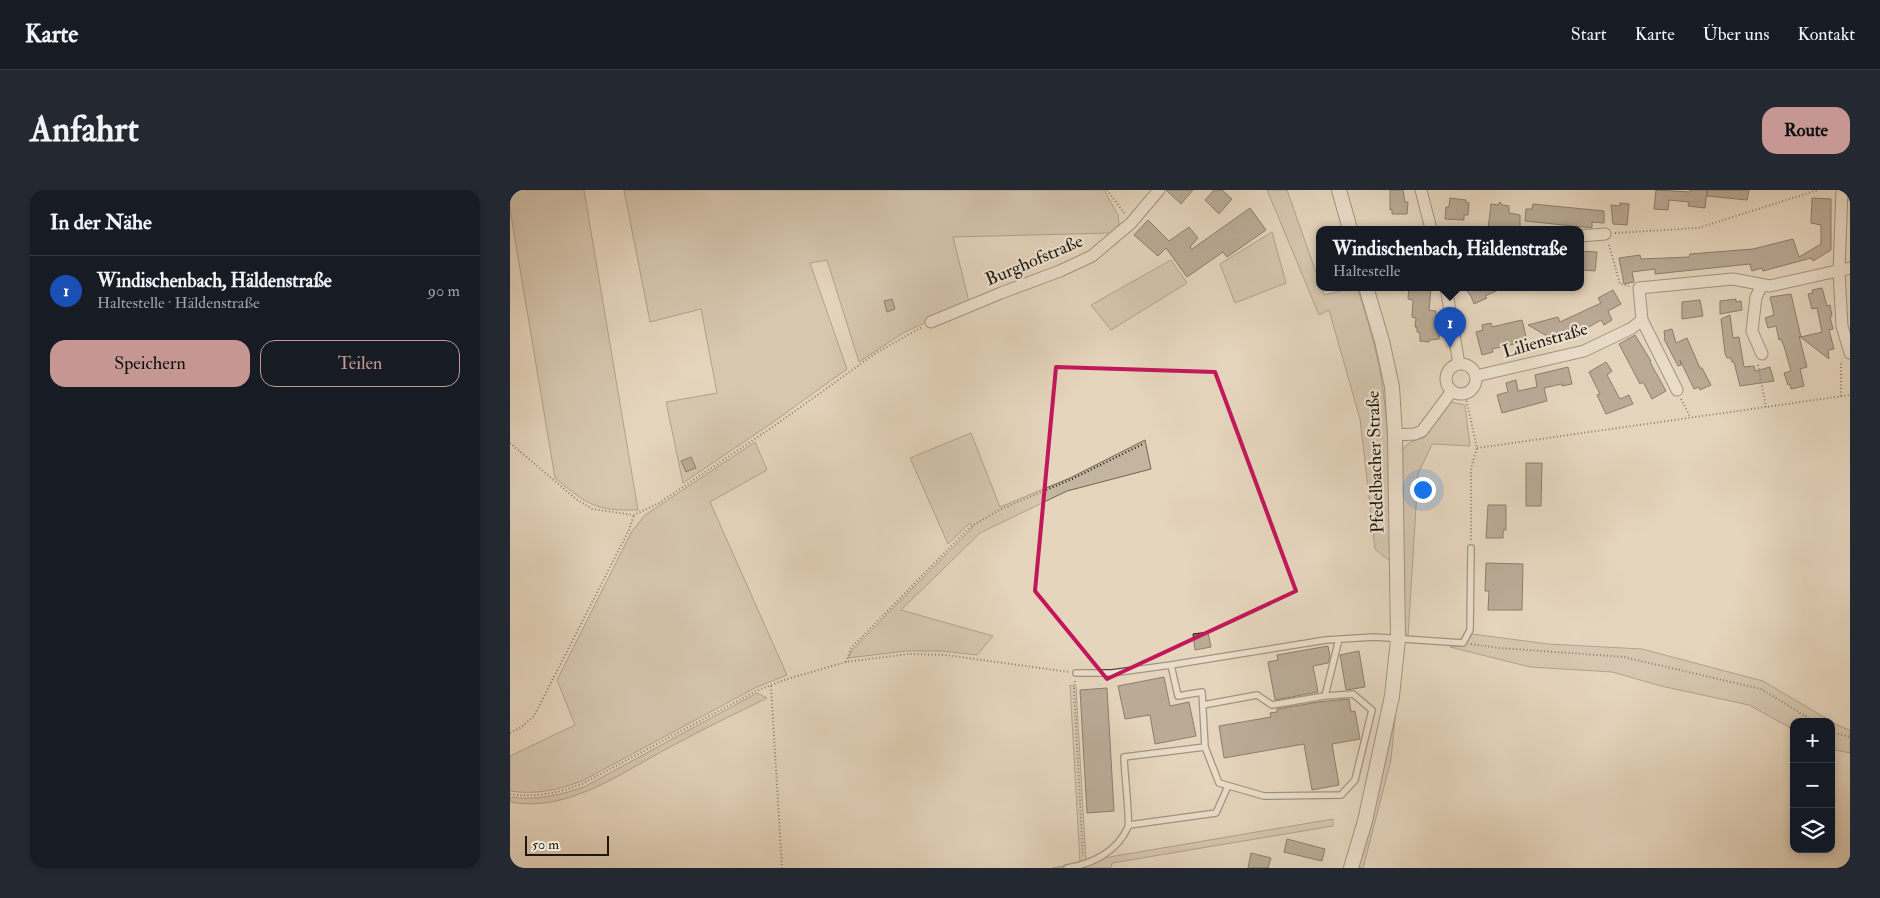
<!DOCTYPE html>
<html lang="de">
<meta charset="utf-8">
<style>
:root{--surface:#171b24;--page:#242831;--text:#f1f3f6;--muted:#9ea1a6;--line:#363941;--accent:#c59692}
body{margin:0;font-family:"IM FELL Double Pica",serif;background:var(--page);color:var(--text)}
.controls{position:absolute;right:15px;bottom:15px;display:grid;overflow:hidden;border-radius:10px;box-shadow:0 2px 8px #0003}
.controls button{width:45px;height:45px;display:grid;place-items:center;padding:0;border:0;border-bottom:1px solid var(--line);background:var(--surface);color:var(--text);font:25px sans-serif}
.scale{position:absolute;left:15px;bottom:12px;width:84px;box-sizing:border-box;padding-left:5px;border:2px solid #1e160c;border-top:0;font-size:14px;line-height:18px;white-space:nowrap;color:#1e160c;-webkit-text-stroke:4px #eee4d4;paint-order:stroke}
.you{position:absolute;left:912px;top:299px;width:18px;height:18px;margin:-12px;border:4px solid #fff;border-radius:50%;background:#1a73e8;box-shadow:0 0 0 8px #1a73e833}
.badge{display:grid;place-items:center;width:32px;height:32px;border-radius:50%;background:var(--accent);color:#fff;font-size:16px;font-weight:700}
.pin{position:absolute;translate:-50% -41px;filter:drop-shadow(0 1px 2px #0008)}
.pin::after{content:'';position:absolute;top:26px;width:18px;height:15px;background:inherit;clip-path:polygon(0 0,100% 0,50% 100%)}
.popup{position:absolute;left:806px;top:36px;width:268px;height:65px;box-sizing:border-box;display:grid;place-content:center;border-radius:10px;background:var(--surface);filter:drop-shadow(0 1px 4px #0005);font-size:16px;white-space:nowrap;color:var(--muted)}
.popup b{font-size:19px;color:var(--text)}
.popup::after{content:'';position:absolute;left:50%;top:100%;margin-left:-10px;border:10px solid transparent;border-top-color:var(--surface)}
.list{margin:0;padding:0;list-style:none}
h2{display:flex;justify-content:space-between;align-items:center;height:65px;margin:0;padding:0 20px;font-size:21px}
h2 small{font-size:16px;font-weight:400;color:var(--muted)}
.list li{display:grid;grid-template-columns:32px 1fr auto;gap:15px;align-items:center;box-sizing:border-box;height:70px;padding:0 20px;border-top:1px solid var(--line)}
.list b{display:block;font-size:19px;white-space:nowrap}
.list p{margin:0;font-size:16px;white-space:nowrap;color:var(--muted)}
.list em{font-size:16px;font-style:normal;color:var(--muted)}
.actions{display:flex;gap:10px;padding:15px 20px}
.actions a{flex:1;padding:11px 0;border:1px solid var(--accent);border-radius:15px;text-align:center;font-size:18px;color:var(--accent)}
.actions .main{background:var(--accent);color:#111}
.icon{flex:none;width:28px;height:28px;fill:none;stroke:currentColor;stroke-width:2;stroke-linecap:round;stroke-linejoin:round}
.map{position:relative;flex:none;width:1340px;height:678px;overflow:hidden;border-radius:15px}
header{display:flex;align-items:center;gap:30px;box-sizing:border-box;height:70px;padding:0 25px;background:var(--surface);border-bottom:1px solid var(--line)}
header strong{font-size:24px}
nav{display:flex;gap:28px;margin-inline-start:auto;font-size:18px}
.intro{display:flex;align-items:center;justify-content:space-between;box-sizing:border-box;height:120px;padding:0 30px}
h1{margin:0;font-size:35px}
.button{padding:12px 22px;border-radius:15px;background:var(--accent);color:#111;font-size:18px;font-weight:700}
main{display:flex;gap:30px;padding:0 30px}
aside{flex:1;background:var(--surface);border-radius:15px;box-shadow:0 2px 8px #0003}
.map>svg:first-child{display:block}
</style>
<header>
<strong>Karte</strong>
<nav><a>Start</a><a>Karte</a><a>Über uns</a><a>Kontakt</a></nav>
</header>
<div class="intro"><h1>Anfahrt</h1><a class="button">Route</a></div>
<main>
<aside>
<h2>In der Nähe<small></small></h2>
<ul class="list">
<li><span class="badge" style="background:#1a4fb4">1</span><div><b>Windischenbach, Häldenstraße</b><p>Haltestelle · Häldenstraße</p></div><em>90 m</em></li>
</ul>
<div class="actions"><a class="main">Speichern</a><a>Teilen</a></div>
</aside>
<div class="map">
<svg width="1340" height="678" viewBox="0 0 1340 678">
<rect width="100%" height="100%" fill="#e5d5bd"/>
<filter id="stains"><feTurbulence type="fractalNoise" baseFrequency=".004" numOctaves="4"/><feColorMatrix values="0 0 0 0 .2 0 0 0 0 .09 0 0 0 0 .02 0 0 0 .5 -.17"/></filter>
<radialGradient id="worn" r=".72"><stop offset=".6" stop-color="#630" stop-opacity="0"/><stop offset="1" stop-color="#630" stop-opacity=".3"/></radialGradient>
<path fill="#c3b59f" stroke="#706656" d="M0,0H74L128,320C85,321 78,315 45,288L0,19Z
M114,0H594L608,25L609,34L601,43L443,47L459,112L393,143L349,172L317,70L300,73L337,179L262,233L173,293L156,212L207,203L191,119L140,132Z
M757,0H777L814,105L847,97C857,128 867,160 872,193C881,252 879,313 881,372L865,359L850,229L819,120L809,125Z
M762,42L776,93L725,113L710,74Z
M661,70L677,93L601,140L581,115Z
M941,212L955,215L960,256L922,254L908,284L898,447L892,439L891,263C896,253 903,250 914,248Z
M461,243L490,317L560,288L635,250L641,279L557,301L470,343L391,420L483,446L467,465L432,461H396L338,468L342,460L463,337L460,333L438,354L400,268Z
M245,252L257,280L200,312L277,485L245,498L72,591C48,600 26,605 0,601V566L65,535L47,490L122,341L135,325Z
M962,444L1038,454L1132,459L1253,491L1329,536L1340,540V563L1321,559V532H1284V540L1239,515L1151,496L1102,482L1020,477L940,457L953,456Z
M560,495L566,497L576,671L823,629V636L602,673L601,678H542L570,673Z
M247,503L257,508C225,524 193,539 162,556C112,582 59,623 0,612V607C26,611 50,605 74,597Z
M887,507L881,570L853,678H847L877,564Z"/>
<path fill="#857968" stroke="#1e160c" d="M656,0H683L671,14Z
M704,0H712L722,9L709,24L695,10Z
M880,0H893L895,12H898L897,24H882V19L880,20Z
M1146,0L1180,2V0H1197L1195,18L1178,16L1179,12L1159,10L1158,20L1144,19Z
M1197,0H1239L1237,10L1197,6Z
M940,8L956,10V12L959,13L958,25H954V30L935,29L936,17H939Z
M1302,8L1321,9V60L1303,71L1301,68L1253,81L1252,78L1242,81L1240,74L1145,84V79L1122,82L1124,92L1114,94L1109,68L1130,65L1131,69L1179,67L1180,64L1243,59L1283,49L1289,67L1311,54V35L1301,33Z
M990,12L992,15L999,16V23L1010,25V39H978L981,14L988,15Z
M1110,13L1119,14L1117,35L1103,34L1101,15L1110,16Z
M1023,14L1094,21V33L1082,32V38L1015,31L1016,19H1022Z
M740,18L756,40L717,67L713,62L677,87L656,58L648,66L624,45L638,30L659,51L679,37L688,48L680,57L682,59Z
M1070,61L1087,62L1085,81L1072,80V74H1070Z
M899,97H919V99H921L919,120L926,121L925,137L930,138L929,149L919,150V152L910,151V143L907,142V137H905L906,128L902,127L903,110L898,109Z
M954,97H995L975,106L977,108L964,114L961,106Z
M1312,98L1317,116L1320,115L1322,126L1320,127L1323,139L1319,140L1324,159L1318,160L1319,169L1289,146L1297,177L1290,179L1294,196L1281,199L1280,194L1278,195L1274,183L1281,181L1274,156L1271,149L1269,150L1266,136L1258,138L1255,128L1264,125L1260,107L1281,104L1291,147L1312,142L1307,118L1302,119L1298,104L1303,103L1302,100Z
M1103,100L1111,114L1098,121L1102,130L1094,135L1091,130L1070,142L1053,146L1052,142L1037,146L1018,135L1048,127L1050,132L1091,113L1088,108Z
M382,109L385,119L377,122L374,111Z
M1226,109V112L1231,111L1232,120L1210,124V111Z
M1190,110L1193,126L1172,129V112Z
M1220,125L1223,148L1229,147L1234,177L1244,176L1245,181L1260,177L1264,191L1230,196L1224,172H1222L1221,168H1217L1215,163L1211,129Z
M1012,130L1017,151L982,159L983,162L972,165L966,142L973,140L972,135L981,133L982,137Z
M1162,139L1166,153L1177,148L1190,178H1192L1201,195L1190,200L1189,197L1184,199L1170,170L1171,175L1168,176L1154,149L1155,148L1154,141Z
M1125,145L1141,171L1140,172L1156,201L1142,209L1133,192L1130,194L1109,154Z
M1096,172L1102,181L1097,185L1110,209L1119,205L1123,214L1096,224L1087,205L1090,204L1079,182Z
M1058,177L1062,194L1052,196V194L1034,198L1037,211L992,223L987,205L998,202L996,193L1006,190L1008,201L1027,197L1025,185Z
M181,267L186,278L176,282L171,271Z
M1016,273H1032L1031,316H1016Z
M978,315H996V340H993V348H976Z
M976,373L1013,374L1012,420H978L979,401H975Z
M698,442L701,457L685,460L683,444Z
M818,456L820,466L818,473L803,476L808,502L765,510L758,472L768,470L767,465Z
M849,461L855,497L836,500L830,465Z
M654,487L660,516L679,512L686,546L645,554L640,525L615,529L608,496Z
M597,498L604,621L577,623L570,500Z
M839,509L841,522L845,521L850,549L822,554L829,595L802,600L794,554L714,568L709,536L761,527L760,523L767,522V519L809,512Z
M777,649L815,659L812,671L774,662Z
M741,663L761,668L758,678H738Z"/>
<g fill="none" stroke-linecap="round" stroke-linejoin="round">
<g stroke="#504638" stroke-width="8">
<path id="service" d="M566,483H602L661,475L816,450L864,447L953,453L960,440L961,358
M693,515L747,505L762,515L815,506L829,449
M695,557L709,593L754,606L831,605L845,590L862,520L843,504L815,506
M619,635L706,623L718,596
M557,678C582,674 607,662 618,637C620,630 614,578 614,567L695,557L692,502L668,506L661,475"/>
</g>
<g stroke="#504638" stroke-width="13">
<path id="minor" d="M911,0L921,39
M1332,0L1329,81L1332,136L1340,163
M1070,46L1095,44
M1252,95L1246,107L1242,141L1252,164
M936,97L949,174
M1132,130L1167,200
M421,132L491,103L550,81L582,66L621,33L649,0
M936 189a15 15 0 1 1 30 0a15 15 0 1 1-30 0Z
M966,186L1074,161L1122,138L1132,130L1129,98L1223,89L1260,96L1340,78
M885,245L905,244L912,241L942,201"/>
</g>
<g stroke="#504638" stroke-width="16">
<path id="tertiary" d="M829,0L840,39
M841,678L855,631L882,506L888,449L885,245L882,197L872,151L856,97"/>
</g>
<path stroke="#1e160c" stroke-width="2" stroke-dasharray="1 2.5" stroke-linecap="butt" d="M597,0L615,24
M1105,43L1188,38L1308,0
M1099,55L1110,94L1119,96
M1248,175L1256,217
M955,204L967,258L961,278V350
M1331,206V173L1333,172
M1171,209L1180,227
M0,253L66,309L82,319L124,325L149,313L264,236L366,163L412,137
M967,258L1340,205
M961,454L989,458L1114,467L1251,499L1305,532
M336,472L341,458L460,337L491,319L562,289L633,254
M565,491L564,499L573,666
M261,496L272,678
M1321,542L1340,547
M0,543L10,538L24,526L119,340L124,325
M0,604C25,608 48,603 72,594L246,501L274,490L336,472L398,464L436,465L559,482"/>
<use href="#service" stroke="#eee4d4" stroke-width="5.5"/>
<use href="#minor" stroke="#eee4d4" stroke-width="11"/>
<use href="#tertiary" stroke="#eee4d4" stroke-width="14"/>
</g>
<path d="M0 0H1340V678H0ZM546,177L705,182L786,401L597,489L525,401Z" fill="#e5d5bd" fill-opacity=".55" fill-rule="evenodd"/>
<path fill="none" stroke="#c2185b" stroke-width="4" stroke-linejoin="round" d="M546,177L705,182L786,401L597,489L525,401Z"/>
<g text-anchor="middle" stroke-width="4.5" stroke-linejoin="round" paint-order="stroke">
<g font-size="18" fill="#1e160c" stroke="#eee4d4">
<text transform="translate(524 70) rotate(-23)" y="6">Burghofstraße</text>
<text transform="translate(1035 150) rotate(-16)" y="6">Lilienstraße</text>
<text transform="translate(865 272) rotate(-92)" y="6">Pfedelbacher Straße</text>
</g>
</g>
<rect width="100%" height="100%" filter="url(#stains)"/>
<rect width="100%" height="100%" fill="url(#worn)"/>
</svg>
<div class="controls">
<button>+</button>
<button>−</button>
<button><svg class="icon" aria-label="layers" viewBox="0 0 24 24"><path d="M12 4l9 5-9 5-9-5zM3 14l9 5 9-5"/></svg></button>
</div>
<div class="scale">50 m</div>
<div class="you"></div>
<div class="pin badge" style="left:940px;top:158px;background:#1a4fb4">1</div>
<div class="popup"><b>Windischenbach, Häldenstraße</b>Haltestelle</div>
</div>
</main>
